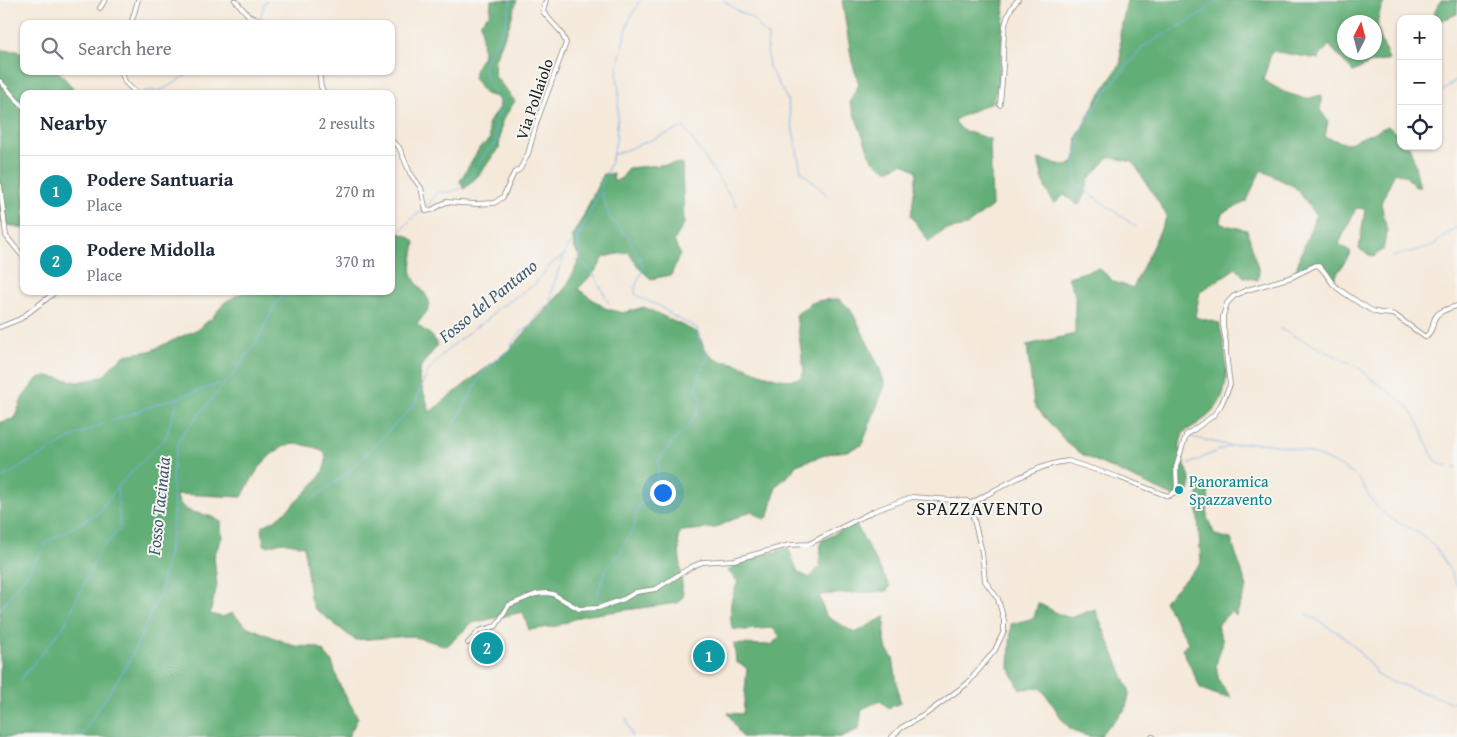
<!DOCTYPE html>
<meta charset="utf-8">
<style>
:root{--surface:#fff;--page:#f6f6f7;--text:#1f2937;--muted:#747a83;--line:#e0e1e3;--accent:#ea580c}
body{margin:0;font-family:"Gentium Book Plus",serif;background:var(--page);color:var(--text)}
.controls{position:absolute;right:15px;top:15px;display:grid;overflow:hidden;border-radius:10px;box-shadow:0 1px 4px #0004}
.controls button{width:45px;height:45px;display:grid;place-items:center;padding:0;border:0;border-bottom:1px solid var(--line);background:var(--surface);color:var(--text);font:25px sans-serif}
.compass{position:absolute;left:1337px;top:15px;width:45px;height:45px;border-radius:50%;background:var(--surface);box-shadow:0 1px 4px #0004;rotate:6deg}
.you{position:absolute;left:662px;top:492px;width:18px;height:18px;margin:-12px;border:4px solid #fff;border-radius:50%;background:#1a73e8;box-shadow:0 0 0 8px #1a73e833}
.badge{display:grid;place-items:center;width:32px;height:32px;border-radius:50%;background:var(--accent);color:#fff;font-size:16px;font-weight:700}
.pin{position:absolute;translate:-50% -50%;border:2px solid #fff;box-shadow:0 1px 5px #0006}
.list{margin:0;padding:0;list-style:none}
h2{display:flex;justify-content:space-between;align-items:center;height:65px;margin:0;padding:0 20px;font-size:21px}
h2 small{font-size:16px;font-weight:400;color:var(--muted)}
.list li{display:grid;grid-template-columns:32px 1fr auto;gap:15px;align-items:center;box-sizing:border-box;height:70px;padding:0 20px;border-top:1px solid var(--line)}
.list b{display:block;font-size:19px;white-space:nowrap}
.list p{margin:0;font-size:16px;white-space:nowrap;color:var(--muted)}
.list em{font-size:16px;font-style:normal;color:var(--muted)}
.icon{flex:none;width:28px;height:28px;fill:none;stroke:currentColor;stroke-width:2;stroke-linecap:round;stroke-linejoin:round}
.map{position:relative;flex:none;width:1457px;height:737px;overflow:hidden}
.search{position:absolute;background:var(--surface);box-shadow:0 1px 4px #0004;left:20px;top:20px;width:375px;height:55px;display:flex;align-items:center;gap:12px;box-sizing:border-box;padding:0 18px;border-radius:10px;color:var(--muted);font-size:19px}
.panel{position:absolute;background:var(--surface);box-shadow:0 1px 4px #0004;left:20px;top:90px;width:375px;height:205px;border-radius:10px}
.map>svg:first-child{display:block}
</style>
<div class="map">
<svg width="1457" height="737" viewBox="0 0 1457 737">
<rect width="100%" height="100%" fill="#f6f6f2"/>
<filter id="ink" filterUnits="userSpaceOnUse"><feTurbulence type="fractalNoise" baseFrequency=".02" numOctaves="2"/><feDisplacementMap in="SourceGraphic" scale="10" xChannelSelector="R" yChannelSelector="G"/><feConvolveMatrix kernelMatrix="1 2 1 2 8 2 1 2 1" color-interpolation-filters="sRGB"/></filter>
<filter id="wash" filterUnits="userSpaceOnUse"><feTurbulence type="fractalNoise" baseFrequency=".0096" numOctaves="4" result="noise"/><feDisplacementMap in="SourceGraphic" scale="20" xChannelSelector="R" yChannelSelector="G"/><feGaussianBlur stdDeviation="1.12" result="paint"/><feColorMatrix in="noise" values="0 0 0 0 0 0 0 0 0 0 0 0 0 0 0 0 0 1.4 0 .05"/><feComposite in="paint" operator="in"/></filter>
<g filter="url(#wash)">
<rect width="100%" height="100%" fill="#f5e9da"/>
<path fill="#62ae77" stroke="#3f654a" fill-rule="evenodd" d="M491,0H517L509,26L495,59L494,75L515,101L502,121L499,148L478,176L464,189L460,181L480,147L490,140L488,124L500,105L497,97L485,94L473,77L475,69L483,55L481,22L490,13Z
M842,0H1005L999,82L992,102L954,120L962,130L990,139L992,206L966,226L945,230L929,242L911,216L917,171L903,163L887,170L872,160L850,103L859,84L852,62Z
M1127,0H1385C1371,26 1380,34 1389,60L1371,63L1353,72L1329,45L1318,59L1272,51L1263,80L1284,92L1306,99L1322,95L1320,110L1328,121L1325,137L1347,144L1388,126L1401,138V146H1409L1413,157L1420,188L1414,186L1406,176L1395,172L1381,203L1387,231L1383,250L1373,257L1359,249L1365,209L1356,208L1339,244L1351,252L1334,279L1319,262H1311L1297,271V266L1316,214L1295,187L1261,170L1246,202L1222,213L1221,224L1247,230L1259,272L1258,280L1244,277L1236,268L1200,292L1195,317L1219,323C1225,347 1232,380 1219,403C1212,416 1195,425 1183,433C1182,438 1179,444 1180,449C1183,467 1199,482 1184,499L1175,497L1085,456L1068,444L1034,405L1027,345L1075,334V295L1068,277L1099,268L1114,282L1133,288L1167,216L1133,162L1109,157L1088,180L1086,193L1078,205L1064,195L1054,204L1045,187L1038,159L1067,166L1075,161L1077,137L1097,99L1121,63L1120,34ZM1344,22H1374V52H1344Z
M1441,0H1457V14L1440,21L1433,15Z
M0,50L18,51L24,53V71H58L78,94H24V229L0,223Z
M682,163L684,224L674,241L680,254L671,275L651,279L639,268L628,252L604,257L598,268L578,289L605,308L622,313L644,307L698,333C702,342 704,350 712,357C718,362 725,361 733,363C756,369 777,385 801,378L804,371L796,315C813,300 816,300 839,299L850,309L857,321L880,369L885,385L862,445L847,451L831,453L796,465L791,473L776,486L769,516L764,519L751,511L715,528L682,531L678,536L683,597L677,603L582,616L557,626L529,630L523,612L472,623L447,646L411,636L355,640L314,608L310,598L304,546L282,542L268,546L264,545L262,526C266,524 270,523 273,521C283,515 317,483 322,473C325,467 327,460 325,454C322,449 314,447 308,446C276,435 254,473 242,497L176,494C184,520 202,508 221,522L222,537L214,556L217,585L210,614L222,617L232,613L246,626L294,646L317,647L323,651L332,662L339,684L358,718L348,737H0V422L14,419L23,397L38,378L47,376L78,382L95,379L106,374L112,366L125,355L150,351L198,329L212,318L225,302L245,291H391V233C401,233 408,234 415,242C414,252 410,264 412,274C415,286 433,297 429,308C426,314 420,319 417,325L431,335L438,345L421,366L419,378L430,412L511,348L555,299C568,288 573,273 580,258L575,249L572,236L582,219L603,174H613L614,182L623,177L628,168Z
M1199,486L1209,487L1207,517L1215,535L1231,539L1247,587L1236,616L1231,611L1217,626L1223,641L1216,665L1219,681L1231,697L1220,696L1201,689L1182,649L1188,642L1164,601L1201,563L1197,505Z
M855,523L890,587L887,591L819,595L826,616L855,633L886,616L884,636L887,650L893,658L900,703L889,708L880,701L862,709L859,729L841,737H742L728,713L743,714L747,668L736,662L734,644L771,645L780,636L772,628L746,630L732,629C729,609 730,599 738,582L728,571L736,563L788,548L798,572L810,578L820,566L821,541Z
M1038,603L1061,615L1071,618L1095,609L1130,692L1125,710L1102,733L1101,737C1060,737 1063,712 1040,688L1020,689L1009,668L1011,624L1034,618Z"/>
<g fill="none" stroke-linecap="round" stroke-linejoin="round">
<path stroke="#7bb2ea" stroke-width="1" d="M723,0L739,12L751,17L768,37L767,50L769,67L787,99L801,171L827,195
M261,17L264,4L267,0
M261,24V23
M142,93C148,89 151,91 157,91C163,91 186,76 191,71
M1438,95L1457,79
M613,155L684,127L737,206
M1136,227L1075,183L1076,163L1081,132L1084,124L1108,89L1143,47L1201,14L1219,0
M582,229L578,244L580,260L593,273L609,303
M391,237L399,233L411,219L427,207L438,192H449L460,189L467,181L485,154L497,142L495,121L504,105C501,94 490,89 486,79C479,62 496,44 503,30C508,20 508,10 511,0
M1392,257L1432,246L1457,227
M1280,329L1358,367L1374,381L1399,399L1409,408L1420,425L1432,455L1438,463L1446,466L1457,467
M454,424L483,372L511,348L513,341L521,332L531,326L537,314L547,306L551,300L552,289L564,255
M1188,436L1230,446
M1189,464C1203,458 1217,450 1231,446C1264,436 1327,454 1354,475C1365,484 1369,501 1381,511C1391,520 1405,525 1417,532C1437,544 1448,565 1457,586
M0,479L76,435L155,405L223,383
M311,500L345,475L415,404L420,389L429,370L446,351L474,328L486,321L496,310L535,284L550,265L565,254L567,248L575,240L587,220L610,164L616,142L619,93L617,73L621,51L629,20L640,0
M597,595L606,569L619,555L634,526L638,507L653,491L658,474L659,460L674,440L689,426L693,418L697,414L701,401L697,388L700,369L708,358L699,339L697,328L671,315L660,306L640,298L635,294V287L643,269L642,262L627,236L610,218L600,190
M0,609L27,574L48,541L98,513L117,487L166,437L178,398
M1307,614L1342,635L1354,646L1381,678L1457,704
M21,679L64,626L98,554L120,528L117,488
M626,718L632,737
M80,737L130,660L160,593L171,541L174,506L172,482L174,459L180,437L239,367L261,334L273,308L285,291"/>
</g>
</g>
<g filter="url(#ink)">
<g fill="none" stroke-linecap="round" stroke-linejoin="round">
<g stroke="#88827b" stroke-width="5.5">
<path id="minor" d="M235,0L249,16L273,24
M100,8L105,0
M131,24L138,0
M121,71L125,82L137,94
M319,71L321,87L325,94
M0,81L24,108
M1000,105C1001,91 1003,76 1003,62C1004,41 1001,16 1018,0
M391,140L399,147L410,173L421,188L426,211L432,210L446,202L476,204L494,203L503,197L514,173L520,169L528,154L537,121L566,43L561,32L543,12L546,0
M0,185L6,236L24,258
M0,327L20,319L53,294V291
M970,504C996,490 1039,463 1068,461L1118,477L1165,495L1169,496L1177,490L1176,467L1186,435L1213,416L1221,405L1230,385L1226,353V343L1223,325V316L1227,303L1234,296L1247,290L1292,277L1316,265C1324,267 1328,279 1334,285C1339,290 1370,311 1376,312C1383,314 1389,313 1395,315L1425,337C1441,325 1422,315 1457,306
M468,643L479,631L496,626L509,605L536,594L547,593L553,594L579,609L598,608L624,599L636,592L656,589L691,567L703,562L734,560L789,545L809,544L874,511L912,497L967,501L970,504L982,552L985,581L998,599L1004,620V631L995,650L968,683L926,714L901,728L892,737
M1152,737H1153"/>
</g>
<use href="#minor" stroke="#fff" stroke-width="4"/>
</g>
</g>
<circle fill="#0f9aa8" stroke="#f6f6f2" stroke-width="2" cx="1179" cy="490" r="5"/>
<g text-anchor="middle" stroke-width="4" stroke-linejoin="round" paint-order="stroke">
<g font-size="16" fill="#1c1c1c" stroke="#f6f6f2">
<text transform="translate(534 99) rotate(-71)" y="6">Via Pollaiolo</text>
</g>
<g font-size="16" fill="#0d838f" stroke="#f6f6f2" text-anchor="start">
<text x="1189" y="487">Panoramica<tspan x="1189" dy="18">Spazzavento</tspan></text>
</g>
<g font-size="18" font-style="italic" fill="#42586e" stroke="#f6f6f2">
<text transform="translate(488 301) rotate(-39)" y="6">Fosso del Pantano</text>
<text transform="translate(159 506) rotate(-84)" y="6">Fosso Tacinaia</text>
</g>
<g font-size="19" letter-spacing="1" fill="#1c1c1c" stroke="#f6f6f2">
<text x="980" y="515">SPAZZAVENTO</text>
</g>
</g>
</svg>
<div class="controls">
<button>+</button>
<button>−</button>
<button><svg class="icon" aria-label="locate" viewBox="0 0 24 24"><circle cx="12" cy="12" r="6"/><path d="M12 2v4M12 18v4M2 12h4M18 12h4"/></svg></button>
</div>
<svg class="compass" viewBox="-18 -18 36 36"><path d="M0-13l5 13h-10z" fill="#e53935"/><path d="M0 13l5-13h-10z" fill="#747a83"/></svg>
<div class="you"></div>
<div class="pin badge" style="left:709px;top:656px;background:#0f9aa8">1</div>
<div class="pin badge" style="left:487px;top:648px;background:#0f9aa8">2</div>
<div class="search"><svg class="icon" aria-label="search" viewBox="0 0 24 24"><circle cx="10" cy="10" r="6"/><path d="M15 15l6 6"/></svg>Search here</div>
<section class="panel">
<h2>Nearby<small>2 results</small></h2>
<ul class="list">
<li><span class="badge" style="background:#0f9aa8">1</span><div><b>Podere Santuaria</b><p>Place</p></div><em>270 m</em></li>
<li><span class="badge" style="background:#0f9aa8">2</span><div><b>Podere Midolla</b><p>Place</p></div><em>370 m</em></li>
</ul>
</section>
</div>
